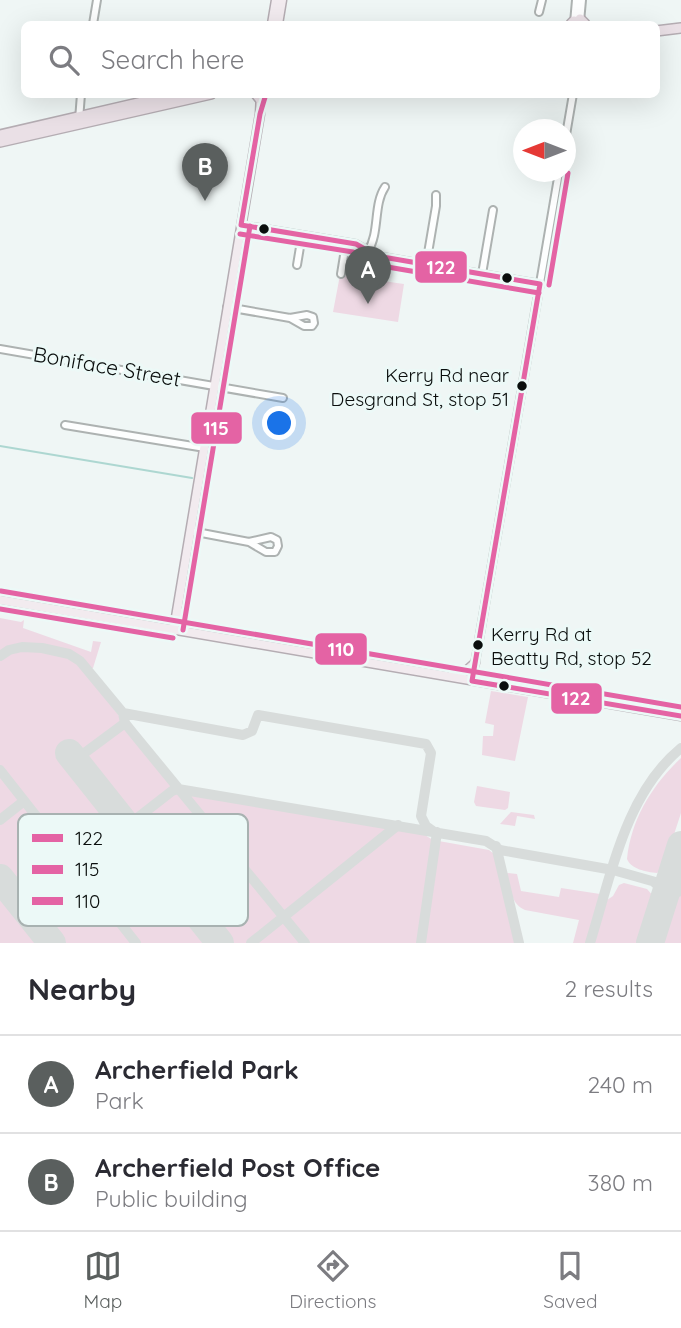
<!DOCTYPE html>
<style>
:root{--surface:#fff;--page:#f2f2f3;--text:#2b2b33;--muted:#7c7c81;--line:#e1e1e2;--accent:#5a5f5e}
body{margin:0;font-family:Quicksand,sans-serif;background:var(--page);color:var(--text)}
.compass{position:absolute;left:513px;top:119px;width:63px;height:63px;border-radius:50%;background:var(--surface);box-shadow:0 7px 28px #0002;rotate:270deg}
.you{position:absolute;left:280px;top:424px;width:24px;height:24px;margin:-18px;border:5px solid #fff;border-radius:50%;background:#1a73e8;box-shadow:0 0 0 10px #1a73e833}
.badge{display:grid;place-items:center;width:46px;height:46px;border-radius:50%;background:var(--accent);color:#fff;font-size:23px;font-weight:700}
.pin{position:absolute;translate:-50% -58px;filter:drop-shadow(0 2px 4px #0008)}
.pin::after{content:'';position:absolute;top:37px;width:24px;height:21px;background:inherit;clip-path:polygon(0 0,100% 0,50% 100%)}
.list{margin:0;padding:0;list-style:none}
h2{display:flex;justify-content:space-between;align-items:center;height:91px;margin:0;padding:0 28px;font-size:30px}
h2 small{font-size:23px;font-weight:400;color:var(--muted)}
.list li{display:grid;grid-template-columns:46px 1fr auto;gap:21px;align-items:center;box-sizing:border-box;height:98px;padding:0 28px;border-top:2px solid var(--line)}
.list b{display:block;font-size:26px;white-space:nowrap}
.list p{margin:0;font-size:23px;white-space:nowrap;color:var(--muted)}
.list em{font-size:23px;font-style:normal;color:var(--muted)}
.icon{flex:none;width:38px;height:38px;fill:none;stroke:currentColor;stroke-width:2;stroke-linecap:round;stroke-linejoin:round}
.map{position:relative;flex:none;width:681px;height:943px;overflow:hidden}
.search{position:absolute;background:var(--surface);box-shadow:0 7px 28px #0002;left:21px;right:21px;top:21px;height:77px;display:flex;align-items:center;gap:18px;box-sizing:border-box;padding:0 24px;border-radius:10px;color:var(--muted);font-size:26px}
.sheet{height:287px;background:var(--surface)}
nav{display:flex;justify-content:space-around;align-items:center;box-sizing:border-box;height:98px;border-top:2px solid var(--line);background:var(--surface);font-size:19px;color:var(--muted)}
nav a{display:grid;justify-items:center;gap:4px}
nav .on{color:var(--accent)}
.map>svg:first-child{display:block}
</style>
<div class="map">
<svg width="681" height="943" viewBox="0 0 681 943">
<rect width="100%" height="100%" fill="#eff6f5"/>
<path fill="#eed9e4" d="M340,275L404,284L398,322L333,312Z
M0,618L21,622L24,620L23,628L91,652L93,641L101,642L93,668L89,669L81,662L80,666L178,791L423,834L433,840L489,850L494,854L515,943H0Z
M491,691L528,697L515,761L482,755L483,736H493L494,725L485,723Z
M681,758V813L663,868L657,873C646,872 631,869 627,859C631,819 653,784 681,758Z
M477,786L510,792L508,808L505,810L476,806L474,802Z
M511,812L534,815L535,819L517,816L515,826L500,824Z
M507,873L517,874L521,891L559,897L561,888L600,894L586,943H573L579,920L525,910C510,903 510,887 507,873Z
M624,883L647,889L654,897L639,943H594L607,900L613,896L619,885Z
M681,895V943H660L675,896Z"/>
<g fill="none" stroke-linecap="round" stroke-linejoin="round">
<path stroke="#add7d1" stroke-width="2" d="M0,446L192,478"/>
<path stroke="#d8dcdb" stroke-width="10" d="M0,656L9,650L22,647L42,648L69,654L80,661L123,713L125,723L133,733L305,943
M123,713L243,735L252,731L258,715L426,744L431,753L421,816L426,826L433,831
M75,760L125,723
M0,770L136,943
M0,820L24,801
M496,846L519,943
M663,903L669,894L681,891
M23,907L172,791L178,789L486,841L500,850L613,870L659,883L666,880L671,875L681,845
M652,936C657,919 672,894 654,882
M251,943L398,825
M421,943L437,832
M590,943C611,876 625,794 681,748"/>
<path stroke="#d8dcdb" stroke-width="28" d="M69,753L220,943
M0,878L52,943
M650,943L681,845"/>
<g stroke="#adb2b1" stroke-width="10">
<path id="minor" d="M539,12L542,0
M580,22L582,0
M574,23L576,0
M93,24L97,0
M79,120L81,94
M566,135L573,94
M241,225L356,244L377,256L540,284
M368,251C380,232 373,205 385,187
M297,265L302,235
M426,265L436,206V195
M341,274L346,243
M482,274L493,210
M227,307L290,318L307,315L313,317L314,323L312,326H304L290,318
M0,349L283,398
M65,425L205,448
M191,531L249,542L266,552H275L278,546L277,540L271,537L249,542
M472,681L559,172"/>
</g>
<g stroke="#b5adb3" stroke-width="11">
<path id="major" d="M272,24L276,0
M278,24L282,0
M0,600L681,716
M178,610L181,615L186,631
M174,629L260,114L261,94
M452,675L466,671L475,663"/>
</g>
<g stroke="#b5adb3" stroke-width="12">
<path id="highway" d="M580,19L585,24
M571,24L574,21
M656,31L681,28
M256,94L260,99
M0,135L177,94
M0,142L211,94"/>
</g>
<use href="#minor" stroke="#fdfefe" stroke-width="6"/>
<use href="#major" stroke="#f2ebef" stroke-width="8"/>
<use href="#highway" stroke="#eae0e6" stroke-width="9"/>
<g stroke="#ecf9f7" stroke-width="10">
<path id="bus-1" d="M241,225L356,244L377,256L540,284
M241,225L260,114L266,94
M472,681L540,284
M472,681L681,716"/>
</g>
<g stroke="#ecf9f7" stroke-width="10">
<path id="bus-2" d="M240,234L353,252L376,265L539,293
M549,285L568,173
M0,609L173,638
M183,630L250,226"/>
</g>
<g stroke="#ecf9f7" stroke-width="10">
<path id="bus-3" d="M1,591L681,707"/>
</g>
<use href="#bus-1" stroke="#e463a4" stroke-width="5"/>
<use href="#bus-2" stroke="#e463a4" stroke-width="5"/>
<use href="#bus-3" stroke="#e463a4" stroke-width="5"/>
</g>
<g fill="#0a0e0d" stroke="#ecf9f7" stroke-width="2.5">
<circle cx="264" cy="229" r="6"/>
<circle cx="507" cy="278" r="6"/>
<circle cx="522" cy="386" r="6"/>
<circle cx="478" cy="645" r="6"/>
<circle cx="504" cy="686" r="6"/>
</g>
<g text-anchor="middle" stroke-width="6" stroke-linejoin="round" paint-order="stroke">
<g font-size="19" fill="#0a0e0d" stroke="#ecf9f7" text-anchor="end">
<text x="509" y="382">Kerry Rd near<tspan x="509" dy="24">Desgrand St, stop 51</tspan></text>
<text x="491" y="641" text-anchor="start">Kerry Rd at<tspan x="491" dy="24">Beatty Rd, stop 52</tspan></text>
</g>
<g font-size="21" fill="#0a0e0d" stroke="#ecf9f7">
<text transform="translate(107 367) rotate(10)" y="7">Boniface Street</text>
</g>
</g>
<rect x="18" y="814" width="230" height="112" rx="10" fill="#ecf9f7" stroke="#a8b2b1" stroke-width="2"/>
<rect x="32" y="834" width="31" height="8" fill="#e463a4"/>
<rect x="32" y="865" width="31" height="9" fill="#e463a4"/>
<rect x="32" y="897" width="31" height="8" fill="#e463a4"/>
<g font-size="19" fill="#0a0e0d">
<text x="75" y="845">122</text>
<text x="75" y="876">115</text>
<text x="75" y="908">110</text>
</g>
<g stroke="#ecf9f7" stroke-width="2.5">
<rect x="414" y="250" width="54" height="34" rx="7" fill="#e463a4"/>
<rect x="190" y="411" width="53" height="34" rx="7" fill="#e463a4"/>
<rect x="314" y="632" width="54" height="34" rx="7" fill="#e463a4"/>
<rect x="550" y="682" width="53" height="33" rx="7" fill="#e463a4"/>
</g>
<g font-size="19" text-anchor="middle" font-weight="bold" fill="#fff">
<text x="441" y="274">122</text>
<text x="216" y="435">115</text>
<text x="341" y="656">110</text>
<text x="576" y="705">122</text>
</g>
</svg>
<svg class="compass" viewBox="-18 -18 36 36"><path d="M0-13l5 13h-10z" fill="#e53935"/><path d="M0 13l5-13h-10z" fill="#7c7c81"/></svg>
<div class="you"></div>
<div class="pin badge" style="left:368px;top:304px">A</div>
<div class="pin badge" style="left:205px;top:201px">B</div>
<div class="search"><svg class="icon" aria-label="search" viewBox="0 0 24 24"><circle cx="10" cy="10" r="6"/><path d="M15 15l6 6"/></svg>Search here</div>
</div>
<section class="sheet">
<h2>Nearby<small>2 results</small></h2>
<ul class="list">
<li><span class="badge">A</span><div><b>Archerfield Park</b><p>Park</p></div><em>240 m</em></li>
<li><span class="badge">B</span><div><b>Archerfield Post Office</b><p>Public building</p></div><em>380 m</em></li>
</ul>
</section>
<nav>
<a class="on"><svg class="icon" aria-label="map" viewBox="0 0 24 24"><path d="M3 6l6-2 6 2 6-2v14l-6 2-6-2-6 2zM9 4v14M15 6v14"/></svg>Map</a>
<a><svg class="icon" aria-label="directions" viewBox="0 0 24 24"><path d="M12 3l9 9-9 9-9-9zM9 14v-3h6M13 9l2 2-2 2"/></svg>Directions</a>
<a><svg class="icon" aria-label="saved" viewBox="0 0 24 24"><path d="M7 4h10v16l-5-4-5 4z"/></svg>Saved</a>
</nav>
